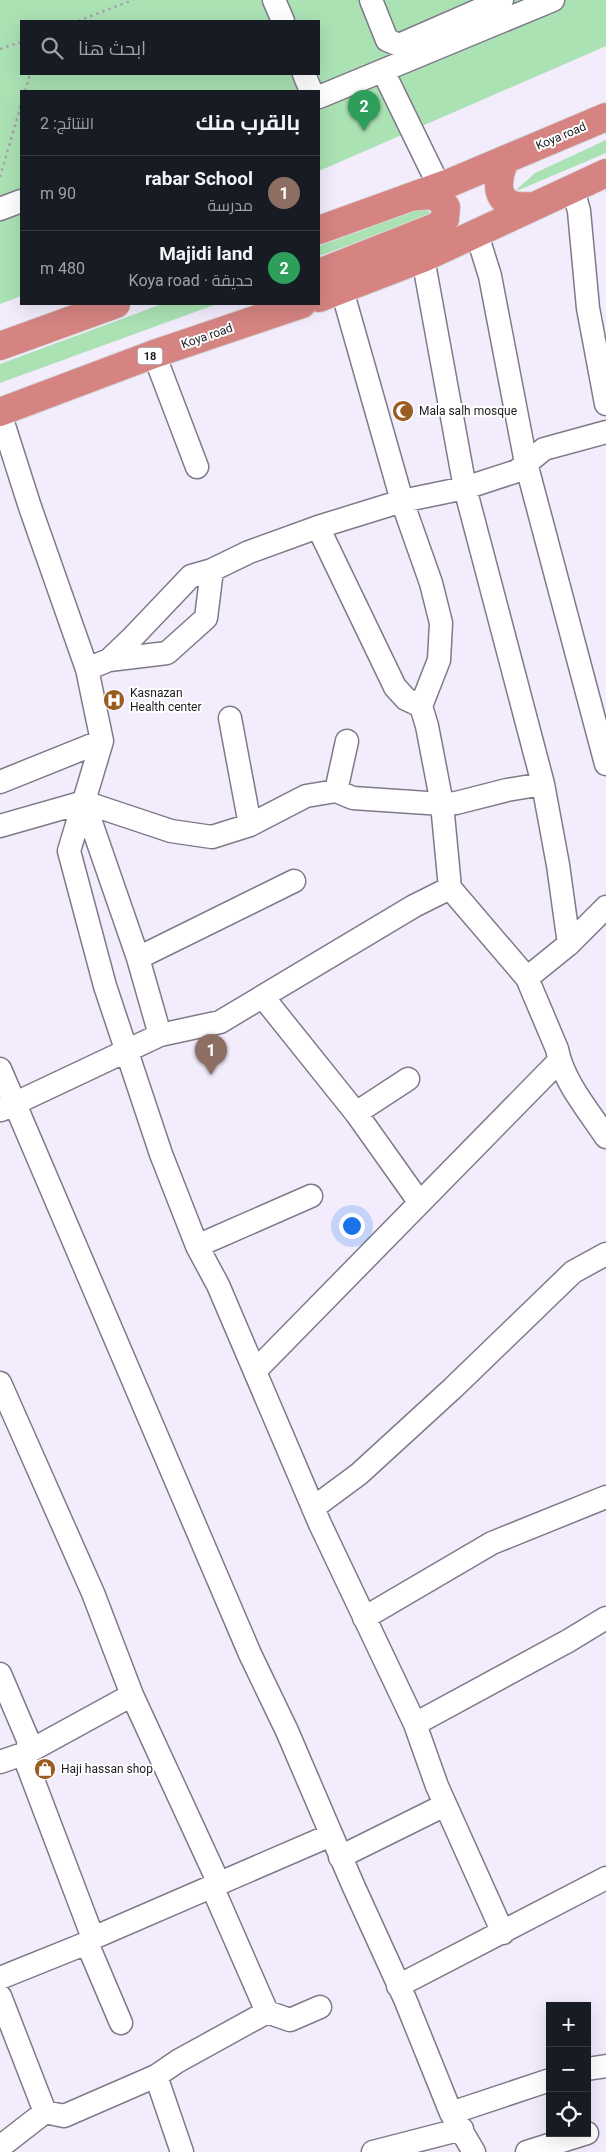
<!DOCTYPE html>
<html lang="ar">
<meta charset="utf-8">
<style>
:root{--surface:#171b24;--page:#20242c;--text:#f1f3f6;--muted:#9ea1a6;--line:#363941;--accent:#9a5c21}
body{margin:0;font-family:Roboto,Cairo,sans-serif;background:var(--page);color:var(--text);direction:rtl}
.controls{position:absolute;right:15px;bottom:15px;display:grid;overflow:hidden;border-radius:0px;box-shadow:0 5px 20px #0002}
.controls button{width:45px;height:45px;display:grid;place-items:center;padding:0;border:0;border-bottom:1px solid var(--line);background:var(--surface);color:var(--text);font:25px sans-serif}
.you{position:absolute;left:351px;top:1225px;width:18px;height:18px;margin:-12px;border:4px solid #fff;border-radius:50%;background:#1a73e8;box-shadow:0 0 0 8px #1a73e833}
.badge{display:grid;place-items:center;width:32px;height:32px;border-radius:50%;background:var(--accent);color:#fff;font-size:16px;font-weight:700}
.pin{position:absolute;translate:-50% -41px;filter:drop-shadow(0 1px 2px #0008)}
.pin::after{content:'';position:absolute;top:26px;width:18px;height:15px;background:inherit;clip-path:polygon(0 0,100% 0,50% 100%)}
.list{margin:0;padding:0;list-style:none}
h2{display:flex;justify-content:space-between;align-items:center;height:65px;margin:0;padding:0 20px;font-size:21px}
h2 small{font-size:16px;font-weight:400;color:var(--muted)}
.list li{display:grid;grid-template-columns:32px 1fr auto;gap:15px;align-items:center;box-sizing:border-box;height:75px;padding:0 20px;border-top:1px solid var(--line)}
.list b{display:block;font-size:19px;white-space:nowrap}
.list p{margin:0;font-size:16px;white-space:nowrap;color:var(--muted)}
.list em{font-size:16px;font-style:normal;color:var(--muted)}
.icon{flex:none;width:28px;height:28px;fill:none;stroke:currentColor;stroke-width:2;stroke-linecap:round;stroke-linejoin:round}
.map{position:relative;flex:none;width:606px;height:2152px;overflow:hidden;direction:ltr}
.search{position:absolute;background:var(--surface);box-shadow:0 5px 20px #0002;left:20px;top:20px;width:300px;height:55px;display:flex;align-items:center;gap:12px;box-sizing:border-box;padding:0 18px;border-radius:0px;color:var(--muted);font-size:19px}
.panel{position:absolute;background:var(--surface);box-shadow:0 5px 20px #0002;left:20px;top:90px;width:300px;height:215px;border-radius:0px;direction:rtl}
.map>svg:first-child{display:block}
</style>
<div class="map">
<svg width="606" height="2152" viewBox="0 0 606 2152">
<rect width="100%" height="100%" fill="#f2ecfd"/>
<path fill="#abe2b4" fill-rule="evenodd" d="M0,0H606V46L319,171V91H21V296L0,304ZM21,21H319V74H21Z
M606,140V153L514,192L535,173Z
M425,207L430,213L424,218L319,256V246Z
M162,304H217L0,383V364Z"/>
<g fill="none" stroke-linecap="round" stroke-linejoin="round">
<g stroke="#7f7a89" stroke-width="25">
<path id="minor" d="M274,0L283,21
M371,0L387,40L399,45L502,0
M383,71L439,186
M304,74L311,91
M319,97L553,0
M573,189L579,211L588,308L606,404
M0,209L21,201
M476,231L490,276L526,463L606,764
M423,258L465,488L543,784L558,865L569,944
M342,290L402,501L431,583L441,623L439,660L421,706
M154,354L197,467
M0,413L30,507L87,669L102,741L69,851L105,986L161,1154L197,1246L218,1285L320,1524L415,1724L437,1786L503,1933
M318,527L402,501L465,488L517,471L544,449L606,432
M109,660L167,653L206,618L212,570
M87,669L109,660L131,639L191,576L212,570L249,552L318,527L395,687L406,699L421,706L427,726L442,804L450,888L527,978L557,1049C563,1081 588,1110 606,1137
M230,718L250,825
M0,782L102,741
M336,791L353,798L442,804L456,803L507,790L543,784
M84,802L138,958L160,1035
M0,826L84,802L171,831L212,837L250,825L306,796L336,791L347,741
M138,958L294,881
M527,978L569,944L606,907
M263,997L356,1113L420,1203
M0,1069L250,1654L287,1731L353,1885L405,1999L451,2113L474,2152
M1,1110L160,1035L220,1022L414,906L450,888
M356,1113L408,1079
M197,1246L311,1196
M255,1371L559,1061
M0,1383L93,1593L132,1695L216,1877L214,1891L267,2012
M313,1508L359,1474L453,1388L573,1272L606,1254
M364,1618L492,1543L606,1497
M0,1674L29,1742L26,1753L27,1764L93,1938
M415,1724L568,1641L606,1618
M0,1762L26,1753L132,1695
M340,1857L445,1805
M87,1943L121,2023
M0,1978L87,1943L93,1938L331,1835
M398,1986L606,1878
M0,1996L45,2112
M587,2069L606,2066
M156,2076L182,2152
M451,2113L550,2080
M0,2147L45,2112L64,2116L156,2076L178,2061L267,2012L290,2020L320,2007
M373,2152L462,2129
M527,2152L587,2133"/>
</g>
<g stroke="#d6d6d7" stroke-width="30">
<path id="highway" d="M506,159C499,173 492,198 513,205C519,207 527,206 534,206
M319,230L452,182L606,117
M319,273L438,226L445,219L446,207C436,192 427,195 411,197
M319,298L423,258L606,173
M0,346L116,304
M0,412L154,354L302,304"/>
</g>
<path stroke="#a6a2ae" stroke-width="2.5" stroke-dasharray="2.5 4" stroke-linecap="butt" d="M78,21L133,0
M0,49L21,42
M25,91L30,74
M0,177L21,105"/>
<use href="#minor" stroke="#fff" stroke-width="22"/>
<use href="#highway" stroke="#d58482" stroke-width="28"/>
</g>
<defs>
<g id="mosque-disc" transform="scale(1.125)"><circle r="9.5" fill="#9a5c21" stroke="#fff"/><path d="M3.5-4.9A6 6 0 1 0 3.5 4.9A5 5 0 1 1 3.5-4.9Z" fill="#fff"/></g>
<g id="hospital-disc" transform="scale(1.125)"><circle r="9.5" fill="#9a5c21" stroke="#fff"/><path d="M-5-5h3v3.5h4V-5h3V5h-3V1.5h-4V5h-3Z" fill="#fff"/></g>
<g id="shop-disc" transform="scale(1.125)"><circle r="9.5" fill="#9a5c21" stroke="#fff"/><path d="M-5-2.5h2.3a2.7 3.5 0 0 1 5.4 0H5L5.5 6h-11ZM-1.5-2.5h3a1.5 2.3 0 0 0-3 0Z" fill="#fff"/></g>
</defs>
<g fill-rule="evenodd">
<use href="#mosque-disc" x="403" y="411"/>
<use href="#hospital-disc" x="114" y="700"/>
<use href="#shop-disc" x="45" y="1769"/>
</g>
<g text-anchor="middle" stroke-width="4" stroke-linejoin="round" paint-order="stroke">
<rect fill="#fff" stroke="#615f63" stroke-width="1" x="137.5" y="347.5" width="25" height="17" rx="4"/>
<g font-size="11" font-weight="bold" fill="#1d1b20">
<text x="150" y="360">18</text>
</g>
<g font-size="12" fill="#1d1b20" stroke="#fff">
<text transform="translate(561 136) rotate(-23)" y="4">Koya road</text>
<text transform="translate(207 336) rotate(-19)" y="4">Koya road</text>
</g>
<g font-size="12" fill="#1d1b20" stroke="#fff" text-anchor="start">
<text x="419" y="415">Mala salh mosque</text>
<text x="130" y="697">Kasnazan<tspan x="130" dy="14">Health center</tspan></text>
<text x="61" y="1773">Haji hassan shop</text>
</g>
</g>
</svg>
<div class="controls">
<button>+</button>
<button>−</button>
<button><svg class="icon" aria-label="locate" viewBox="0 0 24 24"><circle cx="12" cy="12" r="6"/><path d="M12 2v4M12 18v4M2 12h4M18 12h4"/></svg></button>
</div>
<div class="you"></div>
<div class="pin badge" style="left:211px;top:1075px;background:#8d6e63">1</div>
<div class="pin badge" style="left:364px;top:131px;background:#2e9e5b">2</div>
<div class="search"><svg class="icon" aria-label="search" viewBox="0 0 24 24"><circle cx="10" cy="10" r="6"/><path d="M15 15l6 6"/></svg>ابحث هنا</div>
<section class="panel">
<h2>بالقرب منك<small>النتائج: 2</small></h2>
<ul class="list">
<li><span class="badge" style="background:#8d6e63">1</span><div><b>rabar School</b><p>مدرسة</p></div><em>90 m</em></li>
<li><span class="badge" style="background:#2e9e5b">2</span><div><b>Majidi land</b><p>حديقة · Koya road</p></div><em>480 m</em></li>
</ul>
</section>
</div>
